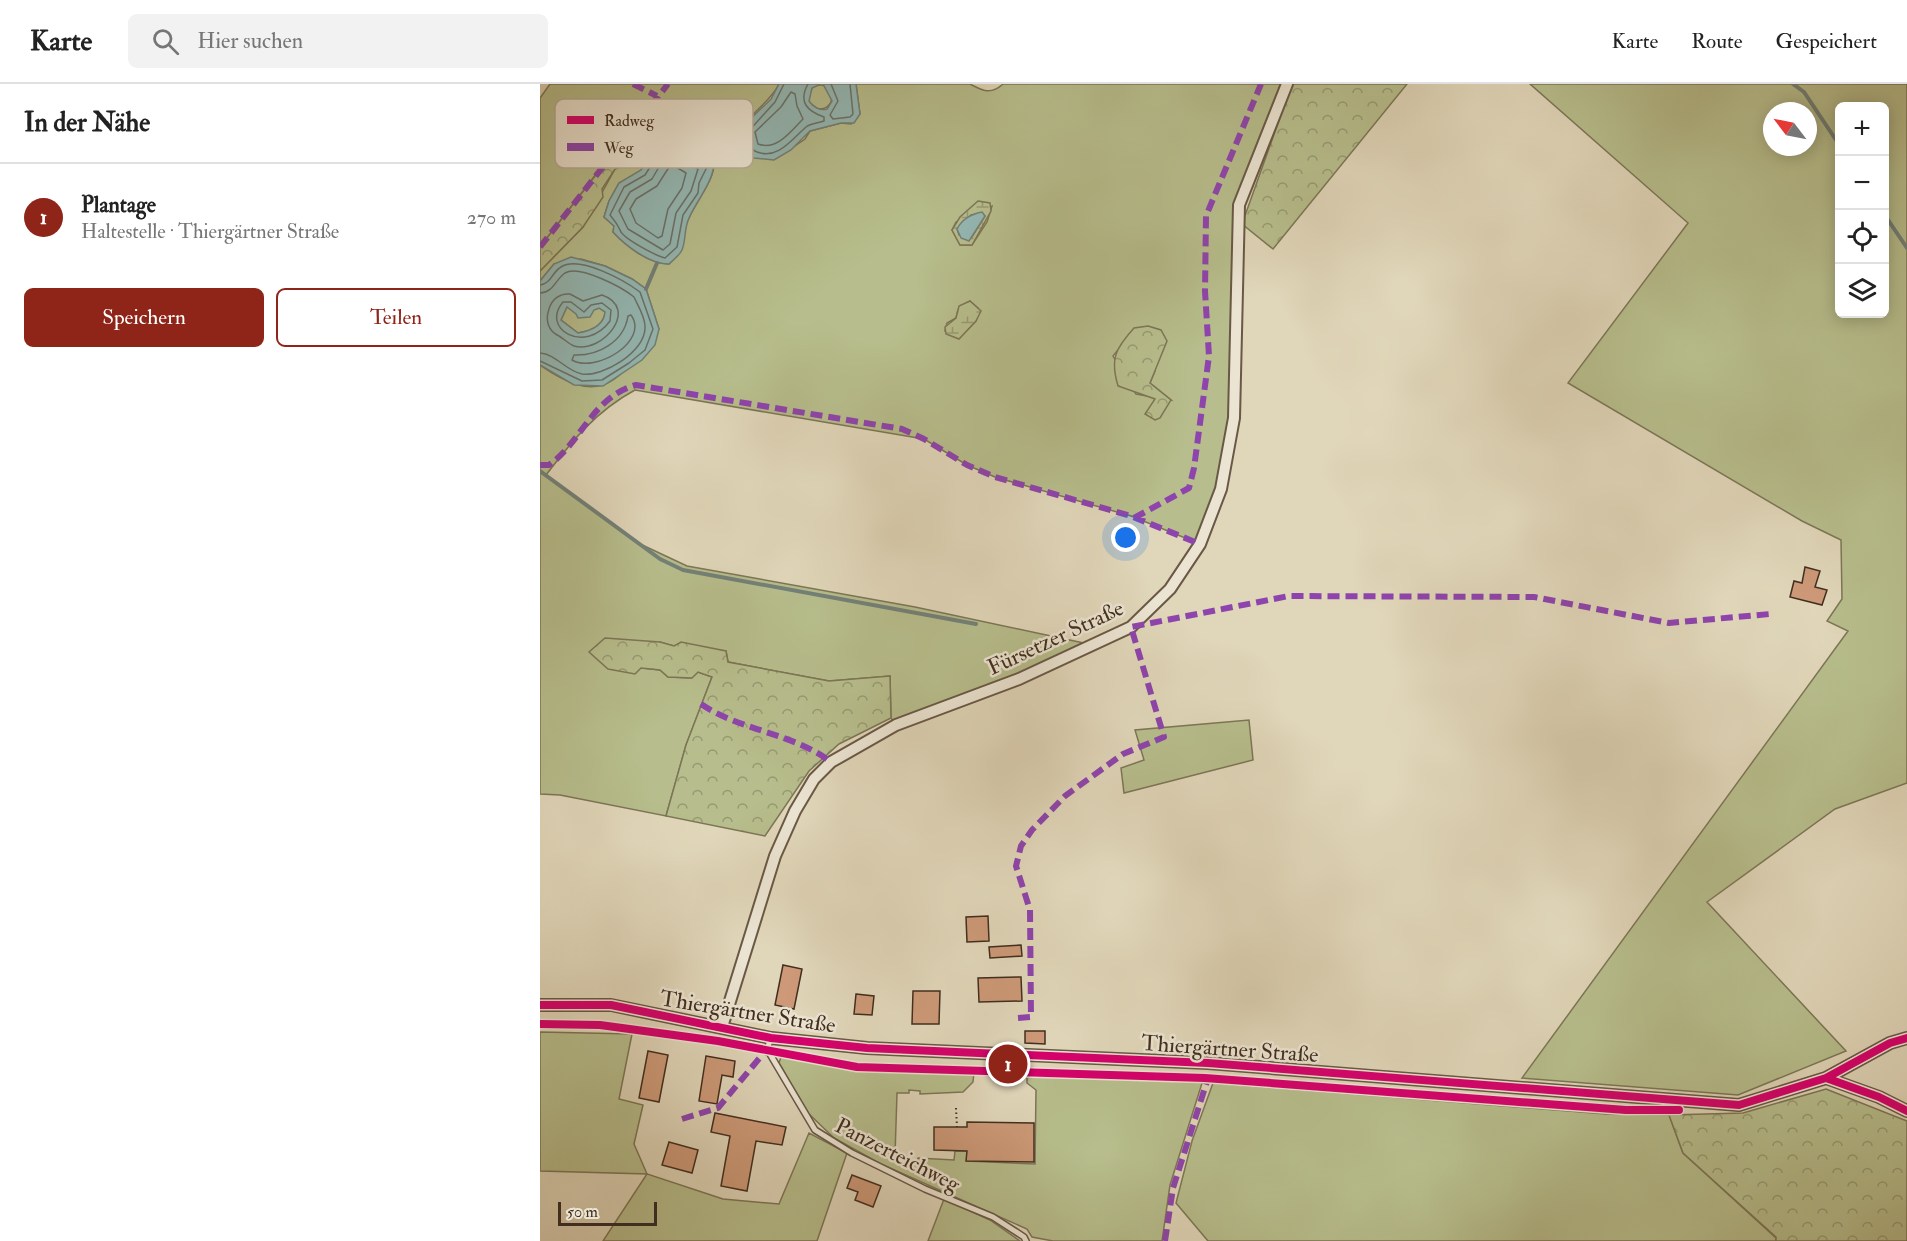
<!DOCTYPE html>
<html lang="de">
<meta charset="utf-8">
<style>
:root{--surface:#fff;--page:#f2f2f2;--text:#222;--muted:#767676;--line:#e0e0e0;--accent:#8f2418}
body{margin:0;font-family:"IM FELL Double Pica",serif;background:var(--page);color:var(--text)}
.controls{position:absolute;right:18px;top:18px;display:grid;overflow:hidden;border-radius:9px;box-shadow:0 3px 15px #0003}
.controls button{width:54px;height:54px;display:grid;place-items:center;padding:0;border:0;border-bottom:2px solid var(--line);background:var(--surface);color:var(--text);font:30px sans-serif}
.compass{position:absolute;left:1223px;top:18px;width:54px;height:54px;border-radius:50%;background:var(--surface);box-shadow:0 3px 15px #0003;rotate:302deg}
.scale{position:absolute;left:18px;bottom:15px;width:99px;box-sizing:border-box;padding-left:6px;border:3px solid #412e1f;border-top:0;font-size:16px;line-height:21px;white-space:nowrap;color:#412e1f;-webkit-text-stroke:4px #ebe4d2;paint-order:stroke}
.you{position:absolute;left:586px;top:454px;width:21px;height:21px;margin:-15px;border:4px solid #fff;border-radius:50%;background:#1a73e8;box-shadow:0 0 0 9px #1a73e833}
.badge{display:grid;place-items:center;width:39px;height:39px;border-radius:50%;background:var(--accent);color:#fff;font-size:20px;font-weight:700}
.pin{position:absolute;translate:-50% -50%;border:3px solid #fff;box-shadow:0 2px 6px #0006}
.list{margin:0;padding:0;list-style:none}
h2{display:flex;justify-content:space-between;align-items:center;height:78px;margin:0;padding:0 24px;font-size:26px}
h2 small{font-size:20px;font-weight:400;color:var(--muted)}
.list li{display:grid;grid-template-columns:39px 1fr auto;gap:18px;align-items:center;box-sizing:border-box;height:108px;padding:0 24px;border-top:2px solid var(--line)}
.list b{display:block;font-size:22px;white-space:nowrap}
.list p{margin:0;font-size:20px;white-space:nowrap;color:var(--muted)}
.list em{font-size:20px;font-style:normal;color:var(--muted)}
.actions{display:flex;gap:12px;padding:18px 24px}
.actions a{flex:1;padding:14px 0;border:2px solid var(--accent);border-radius:9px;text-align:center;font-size:21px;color:var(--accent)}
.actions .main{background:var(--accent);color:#fff}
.icon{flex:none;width:33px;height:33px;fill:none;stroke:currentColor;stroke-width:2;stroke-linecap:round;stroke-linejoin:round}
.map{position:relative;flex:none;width:1367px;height:1157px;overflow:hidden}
header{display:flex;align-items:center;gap:36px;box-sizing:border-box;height:84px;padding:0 30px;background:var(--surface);border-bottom:2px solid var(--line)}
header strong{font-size:28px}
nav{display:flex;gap:33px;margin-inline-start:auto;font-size:21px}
.search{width:420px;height:54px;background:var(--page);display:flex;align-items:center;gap:15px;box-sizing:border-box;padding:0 21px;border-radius:9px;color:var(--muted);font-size:22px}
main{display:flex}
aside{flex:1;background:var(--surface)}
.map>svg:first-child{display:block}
</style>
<header>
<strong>Karte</strong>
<div class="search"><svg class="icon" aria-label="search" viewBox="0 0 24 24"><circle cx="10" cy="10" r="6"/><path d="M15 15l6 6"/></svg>Hier suchen</div>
<nav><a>Karte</a><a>Route</a><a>Gespeichert</a></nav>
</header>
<main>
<aside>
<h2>In der Nähe<small></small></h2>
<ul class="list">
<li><span class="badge">1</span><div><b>Plantage</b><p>Haltestelle · Thiergärtner Straße</p></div><em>270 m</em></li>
</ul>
<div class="actions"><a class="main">Speichern</a><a>Teilen</a></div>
</aside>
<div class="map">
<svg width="1367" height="1157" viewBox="0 0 1367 1157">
<defs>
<pattern id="forest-crowns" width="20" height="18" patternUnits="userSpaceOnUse" patternTransform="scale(1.5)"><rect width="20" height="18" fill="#b7bd8c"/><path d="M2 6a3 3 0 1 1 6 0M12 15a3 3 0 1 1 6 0" fill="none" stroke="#969a72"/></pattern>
<pattern id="wetland-marsh" width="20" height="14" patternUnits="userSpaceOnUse" patternTransform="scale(1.5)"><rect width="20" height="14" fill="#b7bd8c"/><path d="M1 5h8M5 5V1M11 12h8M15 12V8" fill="none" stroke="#969a72"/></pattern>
</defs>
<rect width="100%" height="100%" fill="#e0d6b9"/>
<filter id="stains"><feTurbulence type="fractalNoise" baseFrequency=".00333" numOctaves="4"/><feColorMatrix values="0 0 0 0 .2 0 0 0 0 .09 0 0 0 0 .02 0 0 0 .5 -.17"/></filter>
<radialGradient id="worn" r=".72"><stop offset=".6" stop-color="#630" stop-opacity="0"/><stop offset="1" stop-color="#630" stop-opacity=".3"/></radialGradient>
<path fill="#b7bd8c" stroke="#7c7656" stroke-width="1.5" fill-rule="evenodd" d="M10,0H239C226,27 193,33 205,66L243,70L265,55L270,47L301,39L311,40L320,30L316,0H430C443,7 451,11 463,0H747L699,121L694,334L681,405L660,460L591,432L455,393L427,381L384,355L95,306C56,327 32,357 6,391L98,459L147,482L375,523L553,561L356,641L351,634L350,592L289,597L188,578L186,567L134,562L120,558L101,584L120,586L128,593L151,594L158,588L172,593L146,661L126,732L20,711L0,710V281C65,326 78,295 119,245L106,205L92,195L65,182L41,175L14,180L0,197V187L43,143L75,85L85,81L88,67L130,24L113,16L0,163V14ZM135,55L174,76C176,95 156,117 149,134C140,153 145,164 129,180C109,180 86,162 73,148L74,142L64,133L69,117L79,99L98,90ZM452,122L447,138L432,161H420L412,146L416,138ZM430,217L438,224L436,237L419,254L405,247L407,239L416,234L418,226ZM581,262L615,287L610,299L631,316L596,310L573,272Z
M990,0H1367V699L1295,725L1167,818L1306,967L1198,1011L982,994L1308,547L1287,537L1302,515L1301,456L1262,437L1028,299L1148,139ZM1300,22H1344V230H1300ZM1232,27H1268V63H1232Z
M268 13a12 12 0 1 1 24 0a12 12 0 1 1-24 0Z
M27,222L37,230L59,224L65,228C64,242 50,247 38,249L21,236Z
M709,636L713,676L584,709L581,684L604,676L595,646Z
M0,948L92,950L79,1015L103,1021L94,1060L107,1090L183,1115L239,1120L269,1049L307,1069L277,1157H63L107,1090L0,1087Z
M241,973L323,986L434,988L433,998L423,1008L380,1010V1007L369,1006V1009H357L355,1071L366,1072L367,1077L377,1078L378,1074L414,1076L415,1067H427V1077L495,1080L496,1006L487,999V992L663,996L630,1101L622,1157H513L492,1153L487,1145L341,1080L294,1054L268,1029L239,979Z
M673,999L1066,1030L1129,1031L1143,1069L1236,1154V1157H668L636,1119L652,1057Z
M404,1115L450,1136L480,1157H388Z"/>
<path fill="url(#forest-crowns)" stroke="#7c7656" stroke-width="1.5" d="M752,0H867L733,165L702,140Z
M114,16L131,24L88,67L86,80L75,85L62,105L63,113L43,143L0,187V163Z
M608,242L621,246L627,257L610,299L631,316L620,334L615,336L605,330L615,315L578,302C570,275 575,265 594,244Z
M65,554L120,558L134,562L141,558L186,567L188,578L289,597L350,592L351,634L299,660L269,687L225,752L126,732L146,661L172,593L158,588L152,594L128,593L120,586L101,584L95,590L68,585L49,568Z
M1286,1005L1367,1037V1157H1236V1153L1143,1069L1129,1031L1203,1029Z"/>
<path fill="url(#wetland-marsh)" stroke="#7c7656" stroke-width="1.5" fill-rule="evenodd" d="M438,117L450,119L451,127L432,161H420L412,146L420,133ZM442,129L445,132L432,153L419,151L417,145L431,131Z
M430,217L441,227L436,237L419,255L406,250L405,243L416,234L419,222Z"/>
<path fill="#94b8b4" stroke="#738178" stroke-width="1.5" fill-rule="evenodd" d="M239,0H281L272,4L269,17C273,23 280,27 287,25L292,17L283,0H316L320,30L314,39H301L270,47L251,66L234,76L214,74L205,66L200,48L204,41L231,15Z
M121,55H135L174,75C176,95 156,117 149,134C144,144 146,157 142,166C139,172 133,176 129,180C109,180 86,162 73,148L74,142L64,133L69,117L79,99L101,86Z
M442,128L445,132L429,157L421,154L417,145C422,135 432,130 442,128Z
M31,173L65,182L92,195L106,205L119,245L115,261L102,276L63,302L34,301L0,281V197L14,180ZM27,223L36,230L38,234L50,233L54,226L59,224L65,228C64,242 50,247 38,249L21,236Z"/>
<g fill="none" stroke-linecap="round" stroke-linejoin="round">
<path stroke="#6a736a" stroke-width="1.5" d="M244,0L235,18L207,49C207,57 209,65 217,68C238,76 252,55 266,43C270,39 279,39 284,37V33C267,27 258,18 268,0
M291,0L298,17L290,31L293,35L310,33L313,30L310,0
M251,8L255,10L257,22L263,35C251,47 237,67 218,60L215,48L241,23Z
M124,61H134L168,81L159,99L158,109L143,131L137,163L125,174C117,172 83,155 80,146C77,139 75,137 70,131L84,103L105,91Z
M127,69H132L158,85L151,107L136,129L130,160L123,166L88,145L79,127L90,108L112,95Z
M131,80L146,89L142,104L128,125L122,152L118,154L96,139L90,125L96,115L117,102Z
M0,201C11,200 12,188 21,183C40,171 85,197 100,208L113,245L105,266L89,279L62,296L42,297L0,277
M0,209C14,208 15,196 25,189C39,180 83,204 94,213C98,222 106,234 105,244C105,268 63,293 42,290C26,287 16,270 0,269
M30,210L43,217L62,211C100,224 63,270 34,262C29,260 24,255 19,252C8,247 5,236 9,225C12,215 20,209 30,210Z
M23,218H31L44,228L51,221L62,219L71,226L70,237C45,271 0,245 23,218Z
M91,231C110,257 55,290 32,276L34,271C58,272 84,258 88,232Z"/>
<path stroke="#738178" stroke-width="4" d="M1253,0L1264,8L1300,62
M174,75L204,64
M1344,130L1367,164
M106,205L117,179
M0,387L120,475L143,486L436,540"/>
</g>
<path fill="#cd9978" stroke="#412e1f" stroke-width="1.5" d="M1265,483L1280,487L1275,503L1287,506L1282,521L1250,513L1254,497L1262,499Z
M448,832L449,857L427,858L426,833Z
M481,861L482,872L450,874L449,863Z
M243,881L262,885L254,925L235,921Z
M481,893L482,917L439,918L438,894Z
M373,907H400L399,940H372Z
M316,910L334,912L332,931L314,930Z
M485,947H505V960L485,959Z
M108,967L128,971L119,1018L99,1014Z
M166,972L195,977L193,993L182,991L177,1020L159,1017Z
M175,1029L246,1043L242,1061L216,1057L207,1107L181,1102L190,1052L171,1048Z
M427,1038L494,1039V1078L426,1077L427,1067L394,1066V1043H427Z
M129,1058L158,1066L152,1089L122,1081Z
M312,1091L341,1102L333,1123L315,1116L318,1108L307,1104Z"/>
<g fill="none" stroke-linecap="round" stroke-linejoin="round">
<g stroke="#695846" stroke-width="8">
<path id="service" d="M231,954L227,965L275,1046L312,1069L385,1105L453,1133L484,1153L486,1157"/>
</g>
<g stroke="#695846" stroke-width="14">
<path id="minor" d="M0,921H71L231,954L327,964L668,979L1199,1021L1286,994L1350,959L1367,954
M182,943L235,772L255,727L274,695L291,678L356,641L479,595L591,543L630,505L660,460L681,405L694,334L699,121L747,0
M1286,994L1339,1013L1367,1027"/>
</g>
<path stroke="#412e1f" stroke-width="2" stroke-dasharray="1.5 3" stroke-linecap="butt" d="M416,1024L417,1043"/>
<use href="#service" stroke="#ebe4d2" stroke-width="5"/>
<use href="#minor" stroke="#ebe4d2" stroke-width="10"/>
<path stroke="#8e44ad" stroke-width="6" stroke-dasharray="12 6" stroke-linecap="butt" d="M93,0L117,12
M0,163L128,0
M0,381H9C42,358 52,313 96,301L362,345L384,355L427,381L455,393L591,432L660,460
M594,434L649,404L654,384L669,272L665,207L666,132L721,0
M161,620C201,647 253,649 291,678
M478,934L491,933L490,826L476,782L481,762L492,746L525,712L583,670L624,653L591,543L749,512L994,513L1129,539L1230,530
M142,1035L178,1024L227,965
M625,1157L633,1104L669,991"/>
<g stroke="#ebe4d2" stroke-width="11">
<path id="cycleway" d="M0,921H71L231,954L327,964L668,979L1199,1021L1286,994L1350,959L1367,954
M0,940L60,941L178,957L317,983L665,994L1086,1026H1139
M1286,994L1339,1013L1367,1027"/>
</g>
<use href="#cycleway" stroke="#d6006c" stroke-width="8"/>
</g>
<g text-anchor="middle" stroke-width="5" stroke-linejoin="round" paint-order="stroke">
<g font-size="22" fill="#412e1f" stroke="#ebe4d2">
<text transform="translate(515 553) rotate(-25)" y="8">Fürsetzer Straße</text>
<text transform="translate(208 927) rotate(9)" y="8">Thiergärtner Straße</text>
<text transform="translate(690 964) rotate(4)" y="8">Thiergärtner Straße</text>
<text transform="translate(358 1070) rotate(27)" y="8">Panzerteichweg</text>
</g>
</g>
<rect x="15" y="15" width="198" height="69" rx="9" fill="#ebe4d2" stroke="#b8ad9c" stroke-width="1.5"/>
<rect x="27" y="32" width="27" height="8" fill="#d6006c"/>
<rect x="27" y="59" width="27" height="8" fill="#8e44ad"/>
<g font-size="16" fill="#412e1f">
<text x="64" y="42">Radweg</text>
<text x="64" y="69">Weg</text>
</g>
<rect width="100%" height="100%" filter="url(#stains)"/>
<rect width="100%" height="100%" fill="url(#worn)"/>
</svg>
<div class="controls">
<button>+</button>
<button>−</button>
<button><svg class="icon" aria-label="locate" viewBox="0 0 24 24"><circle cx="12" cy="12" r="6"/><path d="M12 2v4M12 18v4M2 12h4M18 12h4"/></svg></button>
<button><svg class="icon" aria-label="layers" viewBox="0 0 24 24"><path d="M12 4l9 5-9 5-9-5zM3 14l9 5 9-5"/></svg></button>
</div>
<svg class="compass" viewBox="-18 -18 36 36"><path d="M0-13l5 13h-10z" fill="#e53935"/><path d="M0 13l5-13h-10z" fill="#767676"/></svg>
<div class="scale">50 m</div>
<div class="you"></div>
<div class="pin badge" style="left:468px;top:980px">1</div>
</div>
</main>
